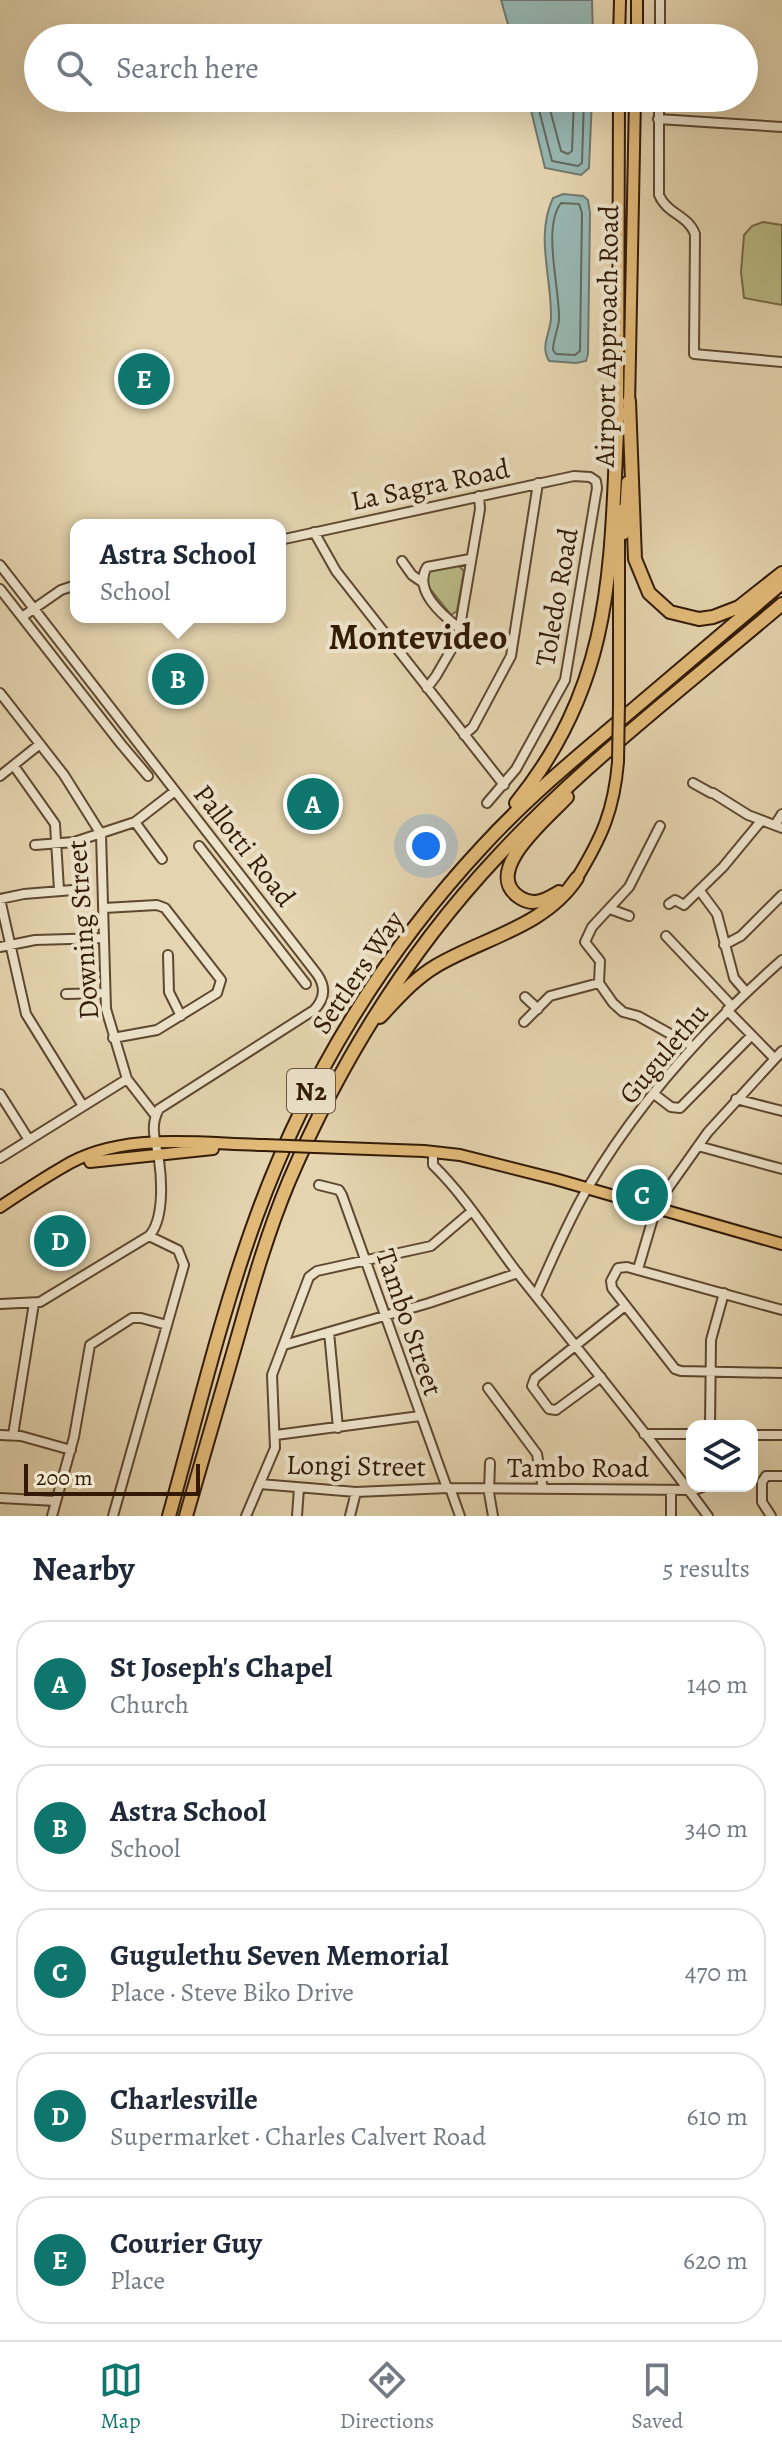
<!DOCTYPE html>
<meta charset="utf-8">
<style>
:root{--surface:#fff;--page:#f2f2f3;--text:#1f2937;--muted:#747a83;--line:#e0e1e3;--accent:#0f766e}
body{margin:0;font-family:Alegreya,serif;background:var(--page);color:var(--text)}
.controls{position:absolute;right:24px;bottom:24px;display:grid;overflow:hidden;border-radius:16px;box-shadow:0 8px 32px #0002}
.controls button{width:72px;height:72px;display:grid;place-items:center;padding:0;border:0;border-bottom:2px solid var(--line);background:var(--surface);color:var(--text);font:40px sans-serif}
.scale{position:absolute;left:24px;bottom:20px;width:176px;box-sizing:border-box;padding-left:8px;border:4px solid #321a06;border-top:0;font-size:22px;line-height:28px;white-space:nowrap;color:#321a06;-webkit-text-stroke:6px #ede3cb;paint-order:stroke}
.you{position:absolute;left:426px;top:846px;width:28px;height:28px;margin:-20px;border:6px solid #fff;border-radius:50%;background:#1a73e8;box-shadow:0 0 0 12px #1a73e833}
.badge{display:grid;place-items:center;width:52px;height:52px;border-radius:50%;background:var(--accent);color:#fff;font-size:26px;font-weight:700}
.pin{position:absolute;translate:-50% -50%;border:4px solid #fff;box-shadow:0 2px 8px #0006}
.popup{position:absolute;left:70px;top:519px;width:216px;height:104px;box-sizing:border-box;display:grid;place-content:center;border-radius:16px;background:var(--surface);filter:drop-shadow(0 2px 6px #0005);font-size:26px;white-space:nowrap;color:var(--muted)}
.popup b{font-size:30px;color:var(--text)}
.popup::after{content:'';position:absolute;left:50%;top:100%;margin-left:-16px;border:16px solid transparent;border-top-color:var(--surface)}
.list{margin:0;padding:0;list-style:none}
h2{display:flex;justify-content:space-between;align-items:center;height:104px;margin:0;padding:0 32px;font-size:34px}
h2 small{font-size:26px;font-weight:400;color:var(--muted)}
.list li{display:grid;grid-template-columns:52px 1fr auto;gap:24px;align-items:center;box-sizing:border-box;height:128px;margin:0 16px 16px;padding:0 16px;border:2px solid var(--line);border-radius:32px}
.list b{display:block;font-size:30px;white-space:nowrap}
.list p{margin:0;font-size:26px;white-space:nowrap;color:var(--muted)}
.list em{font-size:26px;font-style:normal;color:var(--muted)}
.icon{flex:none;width:44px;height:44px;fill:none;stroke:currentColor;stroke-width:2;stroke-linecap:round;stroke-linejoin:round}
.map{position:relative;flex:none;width:782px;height:1516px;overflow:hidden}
.search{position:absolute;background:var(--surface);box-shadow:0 8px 32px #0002;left:24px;right:24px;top:24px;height:88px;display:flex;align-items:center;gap:20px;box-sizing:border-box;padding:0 28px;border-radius:44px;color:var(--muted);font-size:30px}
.sheet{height:824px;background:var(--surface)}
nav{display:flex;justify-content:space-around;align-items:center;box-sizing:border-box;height:112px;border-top:2px solid var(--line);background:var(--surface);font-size:22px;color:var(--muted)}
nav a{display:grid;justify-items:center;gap:4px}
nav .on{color:var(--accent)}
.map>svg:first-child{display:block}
</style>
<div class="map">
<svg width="782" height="1516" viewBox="0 0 782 1516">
<rect width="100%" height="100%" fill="#e4d4af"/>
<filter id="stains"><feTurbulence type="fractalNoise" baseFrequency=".0025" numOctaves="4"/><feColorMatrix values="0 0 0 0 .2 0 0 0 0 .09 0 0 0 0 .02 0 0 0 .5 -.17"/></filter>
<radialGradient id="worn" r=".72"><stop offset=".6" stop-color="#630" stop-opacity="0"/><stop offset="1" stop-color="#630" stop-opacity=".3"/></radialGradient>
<path fill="#b9bb87" stroke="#766a46" stroke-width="2" d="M763,222L782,225V305L744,298L741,272L744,235L752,226Z
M458,565L464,571L457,611L451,615L426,584L430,571Z"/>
<path fill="#97b7b3" stroke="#6f786e" stroke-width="2" d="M501,0H592L593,38H512Z
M528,98H592L589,168L581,175L545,168Z
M563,194L583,196L588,200L590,213L588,354L586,361L576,363L549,361C540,346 550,334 551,318C552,278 535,236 553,198Z"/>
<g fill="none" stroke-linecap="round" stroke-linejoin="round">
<path stroke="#64685c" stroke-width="2" d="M536,98L552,161L578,166L582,163L584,98
M547,98L561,151L568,154L572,151L574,98
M561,203L579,204L582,213L580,351L575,355L556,354L553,350C553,340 558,330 559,320C560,288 542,228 561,203Z"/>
<g stroke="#5e4830" stroke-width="12">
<path id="minor" d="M660,38V0
M659,98V195C667,214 688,215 695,234L694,354L782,362
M658,119L782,127
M314,532L336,571L504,785
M280,540L574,476L590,477L596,481L597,488L565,680L516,769L487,803
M402,561L412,575L422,582
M0,565L317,974C326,987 325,999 314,1010L159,1109C149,1127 156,1141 159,1160C162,1181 164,1220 149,1236L40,1302L0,1304
M0,589L121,744L148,776
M22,617L61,590L76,585
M459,628C441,614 413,590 427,567L470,559
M427,688L436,676L458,638L480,509L479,496
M0,693L64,775L101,834L106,1009L127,1079L155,1115
M464,735L473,727L511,656L538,483
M14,766L55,824L59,890
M0,776L40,744
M693,783L711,793
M713,793L748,815L782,828
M135,822L162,859
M775,825L782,814
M660,826L629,887L592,927L585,942L600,961L599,983L613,1003L623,1012L638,1016L692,1046
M35,845L74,842L135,822L175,791
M199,846L306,984
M700,891L717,914L734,978L746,992
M0,899L26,1014L83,1106
M0,899L24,894L73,890
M669,904L675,900L684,905L723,867L761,821
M104,908L157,905L165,908L221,980L217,993L157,1030L113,1038
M610,909L629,916
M666,936L732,1006
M724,945L741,936L782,895
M0,947L35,940L104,938
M168,955L169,992L181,1016
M66,994L104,993
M525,997L538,1009
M727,1010L774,1058
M524,1022L550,996L599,983
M0,1094L29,1140
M654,1094L671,1107L680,1108L751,1036
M736,1099L782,1111
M698,1146L782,1169
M433,1152V1165C468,1199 493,1242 523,1280C585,1358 649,1436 708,1516
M0,1158L127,1079
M319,1185L339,1190L342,1195L447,1488
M638,1269L656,1208L664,1194L708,1132L782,1051
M536,1295C552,1260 567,1223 587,1189C638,1102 706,1027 782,960
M782,1310L627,1267L618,1268L611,1281L612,1288L675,1369L681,1371L782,1373
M329,1332L338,1428
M284,1345L429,1303L518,1273
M601,1377L556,1410L549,1409L532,1386L535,1378L625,1306
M488,1388L537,1454L543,1489
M710,1426L711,1340L724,1293
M644,1434H692
M0,1435L21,1436L71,1450
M13,1435L34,1303
M276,1435L420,1416
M752,1435H782
M490,1463L489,1493L493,1516
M260,1484L356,1492L448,1488L694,1490L705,1486
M450,1488L460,1516
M671,1490V1516
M0,1498L56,1501
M52,1516L74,1437L90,1345L132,1318H141L167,1325
M113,1516L184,1265L178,1250L149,1236
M246,1516L275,1448L272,1375L309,1277L317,1271L431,1246L472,1211
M297,1516L299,1488
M350,1516L356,1492
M771,1516L762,1502V1482L766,1476H782"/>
</g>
<g stroke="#321a06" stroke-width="14">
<path id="major" d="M619,38L620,0
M637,38V0
M629,406L635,98
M618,418L619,98
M624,534L627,482
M619,704V510
M577,878C602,837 614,810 618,762
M315,1147L424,1151L460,1155L555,1179L782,1244
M90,1162L213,1149
M0,1207C21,1193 42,1179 63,1167C122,1131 199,1144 264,1145"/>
</g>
<g stroke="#321a06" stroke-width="16">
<path id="highway" d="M629,401L635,559L649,593L670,612L699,619L713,617L739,607L782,573
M516,803C617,678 610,561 618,411
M559,892C546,900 533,907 519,897C481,871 549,817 567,797
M380,1017C397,999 414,979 436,966C483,938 545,927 577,878
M169,1516C197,1416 221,1313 257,1215C307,1078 384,952 483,846C528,797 579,755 630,712C681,669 731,626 782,583
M186,1516C203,1456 221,1396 238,1336C253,1283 268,1231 289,1181C340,1062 408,952 497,857C583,764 686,686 782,604"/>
</g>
<use href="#minor" stroke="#ede3cb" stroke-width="8"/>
<use href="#major" stroke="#e2ba78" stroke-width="10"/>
<use href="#highway" stroke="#e2ba78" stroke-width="12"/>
<g stroke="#321a06" stroke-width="14" stroke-linecap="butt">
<path id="major-bridge" d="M618,762L619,704
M264,1145L315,1147"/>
</g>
<use href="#major-bridge" stroke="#e2ba78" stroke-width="10"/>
</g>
<g text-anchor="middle" stroke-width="8" stroke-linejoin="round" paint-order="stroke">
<rect fill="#ede3cb" stroke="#6a5641" stroke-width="2" x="287" y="1069" width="48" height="44" rx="6"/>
<g font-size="26" font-weight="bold" fill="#321a06">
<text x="311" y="1100">N2</text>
</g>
<g font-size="28" fill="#321a06" stroke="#ede3cb">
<text transform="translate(606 336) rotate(-89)" y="10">Airport Approach Road</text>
<text transform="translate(430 484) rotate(-12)" y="10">La Sagra Road</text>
<text transform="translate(556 597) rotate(-80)" y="10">Toledo Road</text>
<text transform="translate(245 845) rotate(52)" y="10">Pallotti Road</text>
<text transform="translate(82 930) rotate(-94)" y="10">Downing Street</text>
<text transform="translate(357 972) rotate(-56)" y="10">Settlers Way</text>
<text transform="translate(663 1053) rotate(-50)" y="10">Gugulethu</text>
<text transform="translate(410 1322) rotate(71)" y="10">Tambo Street</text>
<text transform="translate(356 1465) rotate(1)" y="10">Longi Street</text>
<text x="578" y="1477">Tambo Road</text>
</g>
<g font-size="36" font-weight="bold" fill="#321a06" stroke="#ede3cb">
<text x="418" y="649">Montevideo</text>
</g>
</g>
<rect width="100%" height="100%" filter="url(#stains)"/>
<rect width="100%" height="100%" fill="url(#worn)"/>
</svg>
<div class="controls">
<button><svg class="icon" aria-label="layers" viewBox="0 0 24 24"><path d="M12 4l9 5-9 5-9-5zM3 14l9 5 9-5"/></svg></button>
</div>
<div class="scale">200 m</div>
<div class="you"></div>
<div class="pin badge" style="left:313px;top:804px">A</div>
<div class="pin badge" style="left:178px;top:679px">B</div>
<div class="popup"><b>Astra School</b>School</div>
<div class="pin badge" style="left:642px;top:1195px">C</div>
<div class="pin badge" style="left:60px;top:1241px">D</div>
<div class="pin badge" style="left:144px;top:379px">E</div>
<div class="search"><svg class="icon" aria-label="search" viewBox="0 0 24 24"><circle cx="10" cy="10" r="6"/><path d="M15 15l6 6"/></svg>Search here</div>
</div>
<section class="sheet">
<h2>Nearby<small>5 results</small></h2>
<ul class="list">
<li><span class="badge">A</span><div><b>St Joseph's Chapel</b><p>Church</p></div><em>140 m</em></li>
<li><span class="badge">B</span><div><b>Astra School</b><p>School</p></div><em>340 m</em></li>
<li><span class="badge">C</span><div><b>Gugulethu Seven Memorial</b><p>Place · Steve Biko Drive</p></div><em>470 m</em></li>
<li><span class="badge">D</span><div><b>Charlesville</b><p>Supermarket · Charles Calvert Road</p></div><em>610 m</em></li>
<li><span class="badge">E</span><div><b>Courier Guy</b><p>Place</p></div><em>620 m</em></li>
</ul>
</section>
<nav>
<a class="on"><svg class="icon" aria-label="map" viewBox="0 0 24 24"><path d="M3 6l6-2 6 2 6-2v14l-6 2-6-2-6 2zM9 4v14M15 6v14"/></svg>Map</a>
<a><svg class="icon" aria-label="directions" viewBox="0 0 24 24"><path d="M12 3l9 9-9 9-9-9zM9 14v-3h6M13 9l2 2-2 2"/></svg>Directions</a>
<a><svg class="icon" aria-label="saved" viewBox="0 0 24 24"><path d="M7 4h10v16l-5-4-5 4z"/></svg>Saved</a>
</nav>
